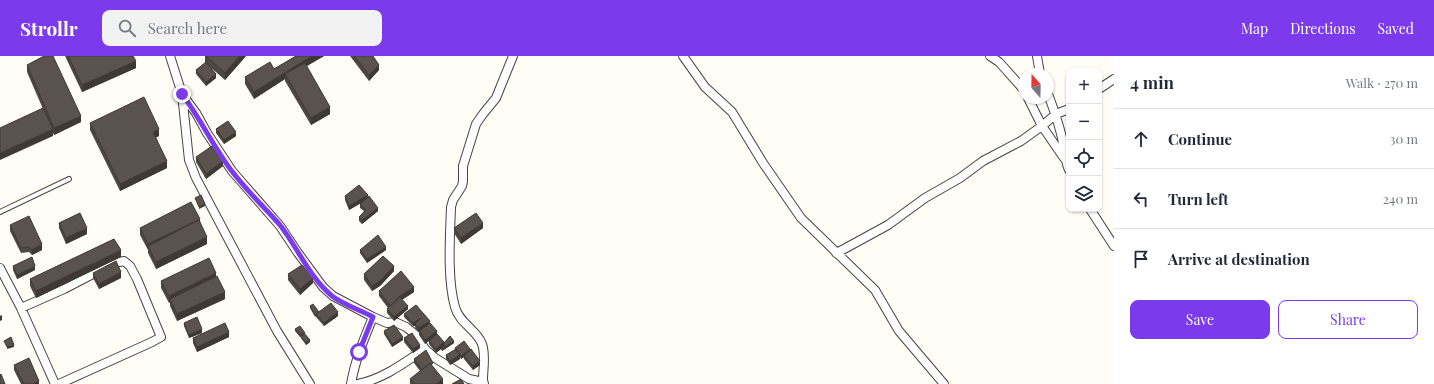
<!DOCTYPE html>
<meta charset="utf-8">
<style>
:root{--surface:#fff;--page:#f2f2f3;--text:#1f2937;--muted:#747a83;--line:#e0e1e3;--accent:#7c3aed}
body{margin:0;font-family:"Playfair Display",serif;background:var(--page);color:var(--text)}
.controls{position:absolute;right:12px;top:12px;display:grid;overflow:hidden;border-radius:8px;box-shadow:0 1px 3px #0004}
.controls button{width:36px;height:36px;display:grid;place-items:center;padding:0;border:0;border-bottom:1px solid var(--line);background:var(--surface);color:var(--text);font:20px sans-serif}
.compass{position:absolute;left:1018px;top:12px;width:36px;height:36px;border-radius:50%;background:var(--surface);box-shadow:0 1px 3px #0004;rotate:340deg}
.stop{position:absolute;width:12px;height:12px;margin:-9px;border:3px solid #7c3aed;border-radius:50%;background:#fff}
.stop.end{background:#7c3aed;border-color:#fff;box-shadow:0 1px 4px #0008}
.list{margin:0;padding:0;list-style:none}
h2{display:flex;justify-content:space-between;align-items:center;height:52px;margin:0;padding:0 16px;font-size:17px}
h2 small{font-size:13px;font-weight:400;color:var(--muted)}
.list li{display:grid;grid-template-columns:26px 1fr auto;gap:12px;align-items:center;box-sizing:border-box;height:60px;padding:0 16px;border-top:1px solid var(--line)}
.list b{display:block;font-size:15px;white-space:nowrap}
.list em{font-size:13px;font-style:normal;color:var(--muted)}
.actions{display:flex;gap:8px;padding:12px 16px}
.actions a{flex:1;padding:9px 0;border:1px solid var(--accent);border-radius:8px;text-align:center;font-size:14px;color:var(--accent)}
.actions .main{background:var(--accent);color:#fff}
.icon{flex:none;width:22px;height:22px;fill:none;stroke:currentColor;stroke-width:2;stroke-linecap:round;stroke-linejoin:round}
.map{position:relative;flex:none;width:1114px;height:328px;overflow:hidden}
header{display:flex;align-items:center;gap:24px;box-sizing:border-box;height:56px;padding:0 20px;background:var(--accent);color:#fff}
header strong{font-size:19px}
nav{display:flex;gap:22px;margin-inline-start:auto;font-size:14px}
.search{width:280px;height:36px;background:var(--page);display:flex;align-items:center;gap:10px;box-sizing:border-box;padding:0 14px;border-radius:8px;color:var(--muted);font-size:15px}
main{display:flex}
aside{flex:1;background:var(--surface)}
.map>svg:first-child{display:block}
</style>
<header>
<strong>Strollr</strong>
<div class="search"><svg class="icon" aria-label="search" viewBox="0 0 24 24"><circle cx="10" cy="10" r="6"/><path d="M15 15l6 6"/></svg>Search here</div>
<nav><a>Map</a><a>Directions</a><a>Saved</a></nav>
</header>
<main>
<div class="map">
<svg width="1114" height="328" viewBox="0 0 1114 328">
<rect width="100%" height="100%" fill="#fffdf5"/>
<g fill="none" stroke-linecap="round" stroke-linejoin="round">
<g stroke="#444" stroke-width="6">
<path id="service" d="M0,156L69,123"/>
</g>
<g stroke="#444" stroke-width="10">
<path id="minor" d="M170,0L182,38L189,104L196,122L277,275L310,328
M683,0L705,31L732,56L763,107L801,162L875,234L899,275L944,328
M990,0L999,6L1024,34
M1037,0L1040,18
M1099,33L1114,23
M182,38L196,57L207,77L232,115L280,170L298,197L323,231L333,240L373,261L387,267L395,266L406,271L416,279L425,293L435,302L469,323L483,326
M1048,38C1054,54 1060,70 1063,87C1065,96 1065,105 1069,114
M1064,102L1042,70L1056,58L1069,53
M1090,153L1114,190
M836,197L844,193L888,169L925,142L960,122L983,105L1021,85L1042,70L1028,42
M0,212L21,252L55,328
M21,252L64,233L114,207L124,205L130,210L137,223L161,281L152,286L59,328
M351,328C355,304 364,283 373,261
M358,328C383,323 404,307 425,293
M484,328L483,324C483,312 486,299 482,288C477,274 459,267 455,251C447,223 450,181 451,151L453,144L462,130L463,125V110L476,68L483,58L496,42L513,0"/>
</g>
<use href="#service" stroke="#fff" stroke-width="4"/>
<use href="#minor" stroke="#fff" stroke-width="8"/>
</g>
<path fill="#4d4742" d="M65,0H133L136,12L82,36Z
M205,0H246L225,24L208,9L216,22L206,30L196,18V14L205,7Z
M296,0H324L306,10L330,58L311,69L285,25V23L254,43L245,28V21L274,13Z
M350,0H373L379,14L369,25Z
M27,9L81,66L54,79L53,77V80L43,53L27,16Z
M90,67L159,80L156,81L167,112L120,135L90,74Z
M216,73L236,80L224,88L216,77Z
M196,101L223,110L206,123L196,106Z
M345,140L368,141L378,155L362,168L359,165V161L364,155L360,152V148L363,146L349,154L345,144Z
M200,165L207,188L156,213L148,197V194L140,179V172Z
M59,167L87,178L66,188L59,172Z
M10,169L42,194L32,199L29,196L21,197L10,175Z
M454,172H483L461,188L454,177Z
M360,194H386L367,207L360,197Z
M121,201L36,242L30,230V223Z
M13,210L35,214L17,223L13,214Z
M394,215L380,230L372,235L364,224V218Z
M93,217L121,222L99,233L93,222Z
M288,218L313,227L300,239L288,224Z
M216,221L225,243L177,265L170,250V246L169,247L161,232V225Z
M379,235L414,236L402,244L408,253L394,265L387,257V253L388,252L379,240Z
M310,250L319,256L338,260L324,270L316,261V260L315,261L310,252Z
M404,258L430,268L437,278L444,286L454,287L442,295L441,293L436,297L429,288V285L425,288L419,279V275L418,276L415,271V270H413L404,261Z
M184,267L202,277L189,282L184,270Z
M295,273L305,279L310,286L306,289L301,282V281H300L295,275Z
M384,275L403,284L392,291L384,278Z
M229,281L197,296L193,287V282Z
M404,282L420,292L413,297L404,286Z
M455,292L470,294L480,309L473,314L464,303V301L461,303L460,301V303L450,309L446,303V299L455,294Z
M414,303L433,311L443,328H410V323L420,315L414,307Z
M14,309L39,328H21L14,314Z"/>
<path fill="#3f3936" d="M240,0H246L225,24V17Z
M312,0H324L287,22L285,18V23L254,43V36Z
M136,5V12L82,36V29Z
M379,9V14L369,25V19Z
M216,18V22L206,30V26Z
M330,51V58L311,69V62Z
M81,60V66L54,79V72Z
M53,73V80L0,104V97Z
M159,73V80L153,83V76Z
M236,76V80L224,88V84Z
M167,105V112L120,135V128Z
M223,105V110L206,123V118Z
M368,139V143L349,154V150Z
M205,148V150L199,153V151Z
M378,152V155L362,168V164Z
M200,163V170L148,191V188Z
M483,167V172L461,188V182Z
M87,172V178L66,188V182Z
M207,181V188L156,213V206Z
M42,188V194L32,199V194Z
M386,191V194L367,207V203Z
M121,194V201L36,242V235Z
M35,210V214L17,223V219Z
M394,210V215L380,230L372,235V230Z
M121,216V222L99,233V228Z
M216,217V224L170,243V246L169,247V240Z
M313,222V227L300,239V233Z
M414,231V236L400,245L390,250L400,240Z
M225,236V243L177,265V258Z
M408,250V253L394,265V261Z
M338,256V260L324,270V267Z
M2,259V264L0,265V260Z
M421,262L415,268V270H413V267Z
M430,265V268L418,276V272Z
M202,273V277L189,282V279Z
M437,275V278L425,288V284Z
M229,276V281L197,296V291Z
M403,281V284L392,291V288Z
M310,284V286L306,289V287Z
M454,285V287L442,295V293Z
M444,286V290L441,292V291V293L436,297V293Z
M14,289V291L7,293V291Z
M420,289V292L413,297V293Z
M470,293V296L464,300V301L461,303V300Z
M460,299V303L450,309V305Z
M480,305V309L473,314V310Z
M443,323V328H436Z
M39,325V328H33Z"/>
<path fill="#5a524d" stroke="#3f3936" d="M44,0H53L81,60L54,72L27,9Z
M68,0H133L136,5L82,29Z
M206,0H240L225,17Z
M296,0H312L254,36L245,21L270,6L274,13Z
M354,0H373L379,9L369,19Z
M206,6L216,18L206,26L196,14Z
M305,7L330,51L311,62L285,18Z
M144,41L159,73L153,76L167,105L120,128L90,67Z
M43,52L53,73L0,97V72Z
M228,65L236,76L224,84L216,73Z
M212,90L223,105L206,118L196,101Z
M359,129L368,139L349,150L345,140Z
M201,139L205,148L199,151L195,142Z
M369,140L378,152L362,164L359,161L366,154L360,148Z
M191,146L200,163L148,188L140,172Z
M80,157L87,172L66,182L59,167Z
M476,157L483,167L461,182L454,172Z
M29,160L42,188L32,194L29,191L21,192L10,169Z
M199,164L207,181L156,206L148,190Z
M378,179L386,191L367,203L360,194Z
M114,183L121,194L36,235L30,223Z
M383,200L394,210L380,225L372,230L364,218Z
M32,201L35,210L17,219L13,210Z
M209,202L216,217L169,240L161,225Z
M116,205L121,216L99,228L93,217Z
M302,209L313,222L300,233L288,218Z
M401,215L414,231L400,240L390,250L379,235Z
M217,220L225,236L177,258L170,243Z
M400,241L408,250L394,261L387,253Z
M331,247L338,256L324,267L316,258Z
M313,248L319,256L315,259L310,250Z
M416,249L430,265L418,272L415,268L421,262L413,267L404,258Z
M197,261L202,273L189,279L184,267Z
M225,267L229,276L197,291L193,282Z
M430,267L437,275L425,284L419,275Z
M394,269L403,281L392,288L384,275Z
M300,270L305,277L300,279L295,273Z
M304,277L310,284L306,287L301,281Z
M412,277L420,289L413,293L404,282Z
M437,278L444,286L436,293L429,285Z
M450,280L454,285L442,293L441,292L444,290V287Z
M11,281L14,289L7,291L4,285Z
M464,285L470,293L461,300L455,292Z
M456,293L460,299L450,305L446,299Z
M471,293L480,305L473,310L464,300Z
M426,294L433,307L431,309L430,307L422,314L414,303Z
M29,302L39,325L33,328H24L14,309Z
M430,307L443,323L436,328H415L410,323Z
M1,318L5,328H0V319Z
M461,323L464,328H452Z"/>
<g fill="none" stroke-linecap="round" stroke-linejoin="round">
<path stroke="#7c3aed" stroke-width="5" d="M182,38C200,62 213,90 231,114C246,134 264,151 280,169C298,192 309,221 332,240C344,249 360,254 373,261L359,296"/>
</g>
</svg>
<div class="controls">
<button>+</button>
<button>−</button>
<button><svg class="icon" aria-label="locate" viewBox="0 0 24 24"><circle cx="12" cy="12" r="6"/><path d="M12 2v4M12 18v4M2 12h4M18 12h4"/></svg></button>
<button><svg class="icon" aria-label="layers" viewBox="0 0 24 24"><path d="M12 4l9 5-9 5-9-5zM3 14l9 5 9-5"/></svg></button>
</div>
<svg class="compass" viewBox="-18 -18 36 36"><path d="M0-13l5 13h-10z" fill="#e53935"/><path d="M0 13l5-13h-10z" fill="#747a83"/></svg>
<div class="stop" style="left:359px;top:296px"></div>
<div class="stop end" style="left:182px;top:38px"></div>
</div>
<aside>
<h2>4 min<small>Walk · 270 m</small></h2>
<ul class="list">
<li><svg class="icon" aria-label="ahead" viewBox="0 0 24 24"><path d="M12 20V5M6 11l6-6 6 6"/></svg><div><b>Continue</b></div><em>30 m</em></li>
<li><svg class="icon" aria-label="left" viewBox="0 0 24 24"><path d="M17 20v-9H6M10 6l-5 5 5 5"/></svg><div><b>Turn left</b></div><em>240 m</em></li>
<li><svg class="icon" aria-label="arrive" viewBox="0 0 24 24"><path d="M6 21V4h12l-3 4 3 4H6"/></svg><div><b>Arrive at destination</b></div></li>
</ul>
<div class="actions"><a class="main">Save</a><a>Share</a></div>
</aside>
</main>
